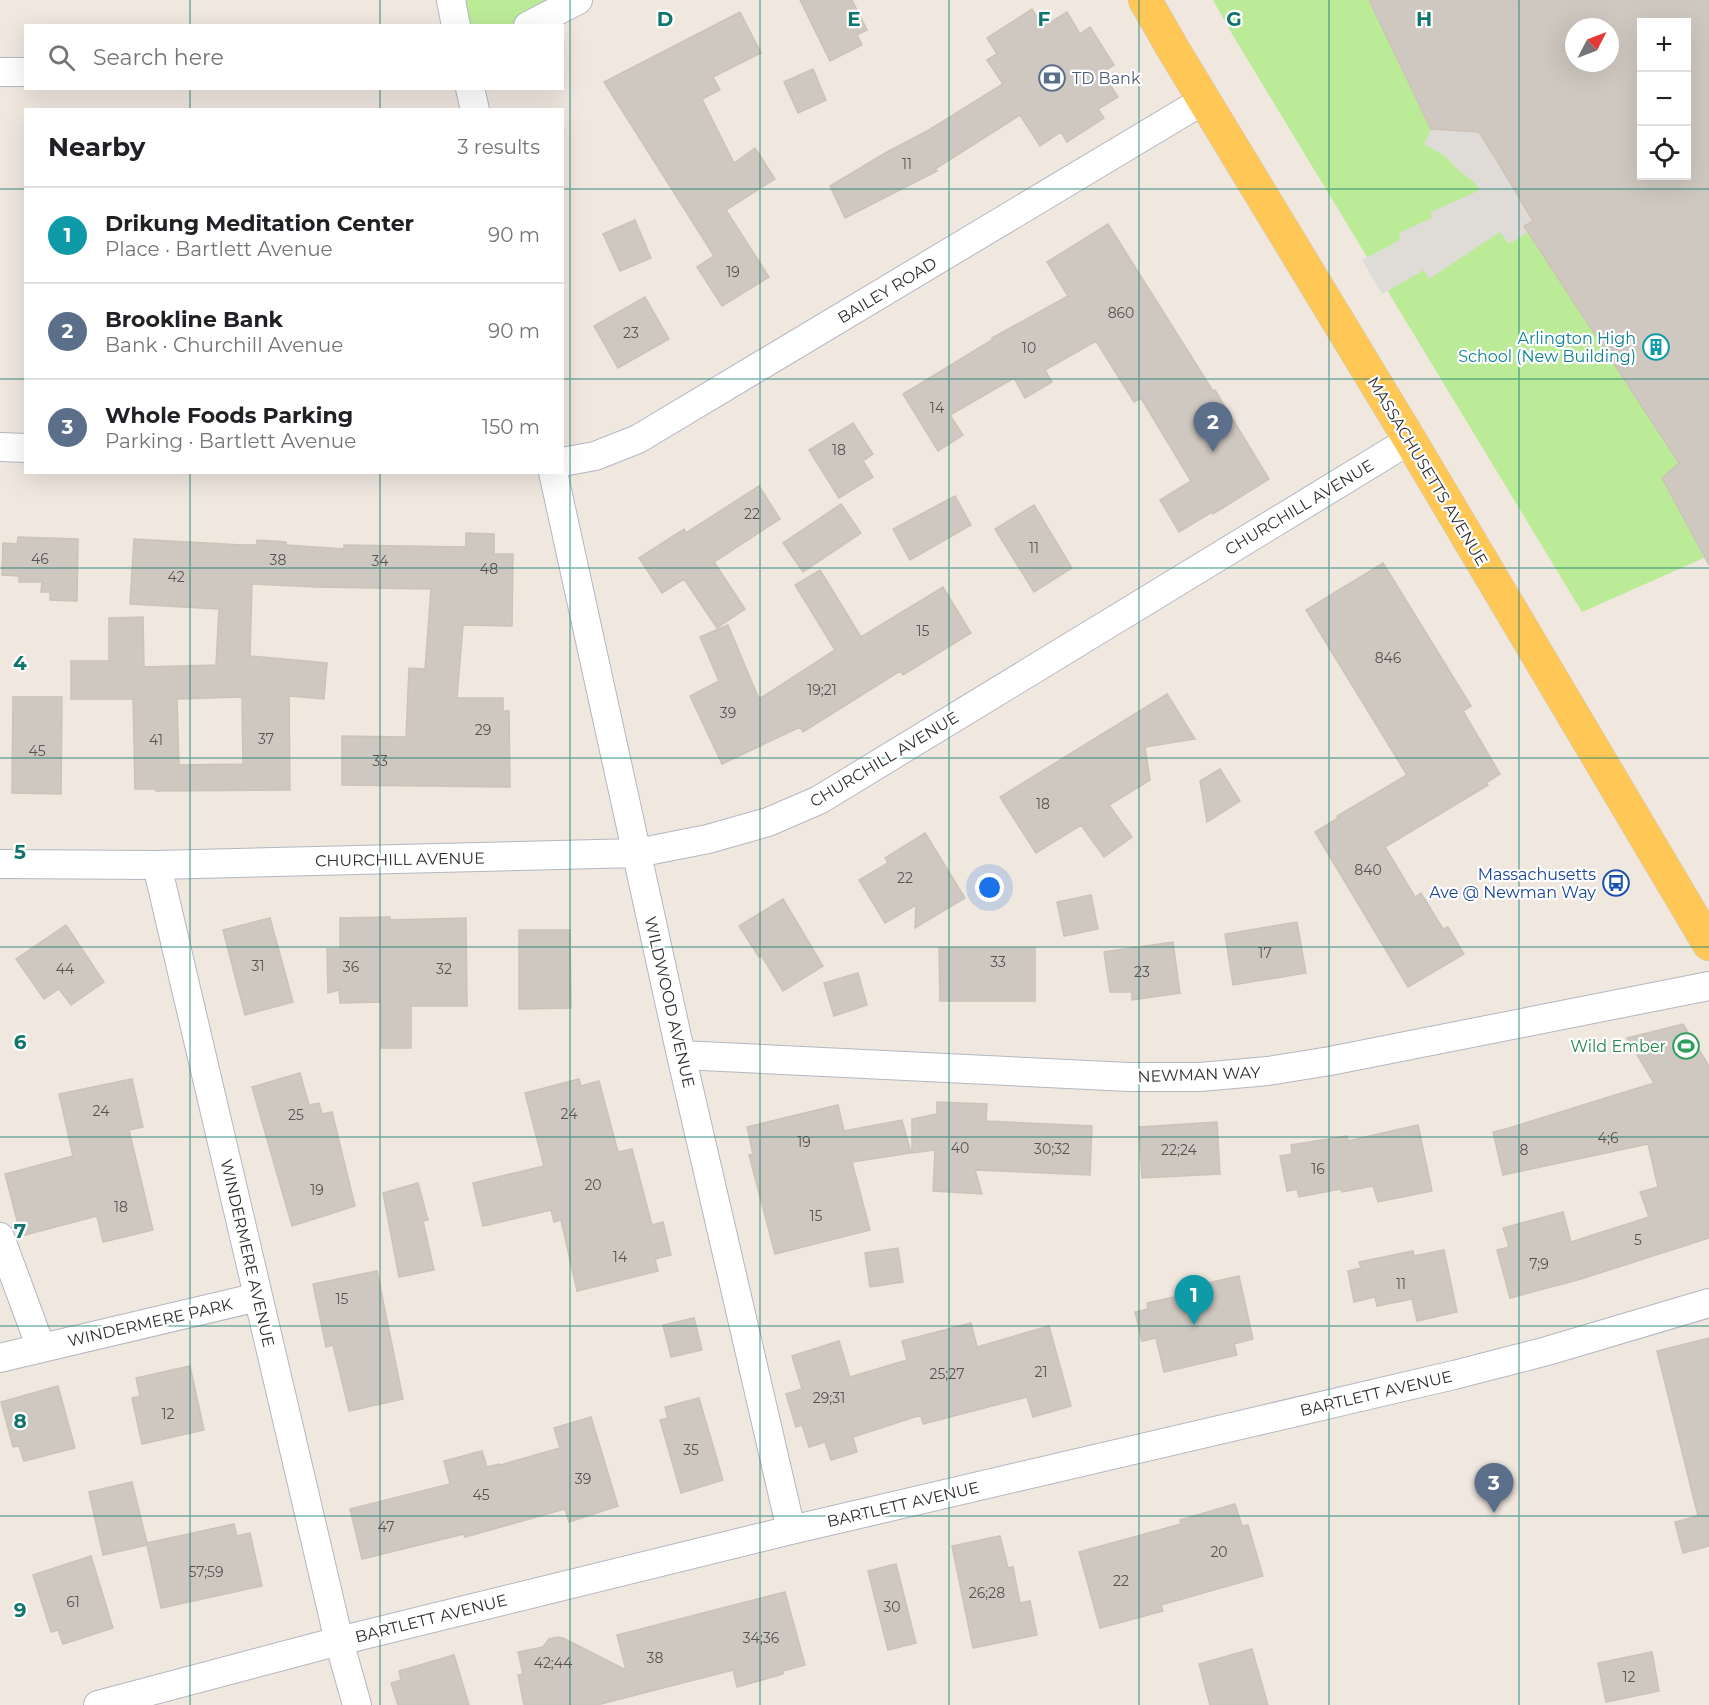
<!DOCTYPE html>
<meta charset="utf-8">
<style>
:root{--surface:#fff;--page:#f6f6f6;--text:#202124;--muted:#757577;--line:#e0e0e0;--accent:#3d74ff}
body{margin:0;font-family:Montserrat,sans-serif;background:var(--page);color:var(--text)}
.controls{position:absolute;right:18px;top:18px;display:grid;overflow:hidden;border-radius:0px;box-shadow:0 6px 24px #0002}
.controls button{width:54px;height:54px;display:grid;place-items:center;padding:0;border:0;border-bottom:2px solid var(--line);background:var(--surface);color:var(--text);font:30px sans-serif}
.compass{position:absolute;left:1565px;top:18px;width:54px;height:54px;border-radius:50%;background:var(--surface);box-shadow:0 6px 24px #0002;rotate:48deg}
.you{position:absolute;left:990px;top:888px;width:21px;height:21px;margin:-15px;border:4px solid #fff;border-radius:50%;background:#1a73e8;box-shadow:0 0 0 9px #1a73e833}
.badge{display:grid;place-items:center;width:39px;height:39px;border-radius:50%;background:var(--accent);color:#fff;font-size:20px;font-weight:700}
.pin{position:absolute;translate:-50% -50px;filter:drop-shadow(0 2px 3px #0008)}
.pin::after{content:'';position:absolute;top:32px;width:21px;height:18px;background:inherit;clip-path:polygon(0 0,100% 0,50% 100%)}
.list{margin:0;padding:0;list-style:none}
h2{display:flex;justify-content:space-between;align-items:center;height:78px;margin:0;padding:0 24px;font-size:26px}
h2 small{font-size:20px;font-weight:400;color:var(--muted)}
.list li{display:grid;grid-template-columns:39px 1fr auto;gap:18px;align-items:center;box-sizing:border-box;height:96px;padding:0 24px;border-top:2px solid var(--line)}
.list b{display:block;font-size:22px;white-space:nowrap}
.list p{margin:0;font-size:20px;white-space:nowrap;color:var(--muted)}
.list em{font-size:20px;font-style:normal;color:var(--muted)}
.icon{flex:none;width:33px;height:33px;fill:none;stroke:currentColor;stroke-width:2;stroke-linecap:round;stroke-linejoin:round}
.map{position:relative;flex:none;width:1709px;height:1705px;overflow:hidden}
.search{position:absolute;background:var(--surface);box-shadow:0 6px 24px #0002;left:24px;top:24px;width:540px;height:66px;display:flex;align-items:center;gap:15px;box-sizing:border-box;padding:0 21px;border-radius:0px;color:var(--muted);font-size:22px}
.panel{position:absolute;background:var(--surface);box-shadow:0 6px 24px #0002;left:24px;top:108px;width:540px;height:366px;border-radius:0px}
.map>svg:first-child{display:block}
</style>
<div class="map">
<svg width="1709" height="1705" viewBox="0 0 1709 1705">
<rect width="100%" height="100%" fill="#f0e7df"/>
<path fill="#bceb97" d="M451,0H578L528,26L456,25Z
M1213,0H1369L1431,129L1479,132L1533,221L1525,226L1679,463L1695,539L1704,558L1582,612L1232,34Z"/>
<path fill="#dfdbd7" d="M1431,129L1479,132L1533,221L1525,226L1528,232L1514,241L1508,243L1500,232L1429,279L1424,270L1382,294L1362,260L1400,240L1399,233L1432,218L1431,212L1480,190L1475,183L1458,170L1445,156L1424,144Z"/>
<path fill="#cfc8c0" stroke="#ccc3b8" stroke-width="1.5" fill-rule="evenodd" d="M800,0H852L867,30L857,35L862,45L830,61Z
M1369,0H1709V565L1662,478L1679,463L1524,226L1533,221L1498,162L1479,132L1431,129ZM1641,22H1686V176H1641ZM1574,27H1610V63H1574Z
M1032,9L1043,27L1067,12L1080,34L1090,27L1114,65L1102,73L1118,97L1098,109L1104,118L1067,142L1061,132L1040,146L1020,115L935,169L937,171L845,218L830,186L887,152L929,130L1003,84L987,60L997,54L987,38Z
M740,12L761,53L713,77L720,90L702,99L734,163L755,148L775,179L726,210L769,277L722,306L697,267L714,256L604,82Z
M813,69L826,100L798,113L784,82Z
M635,220L651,258L620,271L603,234Z
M1108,224L1213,391L1215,390L1269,479L1213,514L1212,512L1179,532L1160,500L1191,481L1141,398L1134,402L1096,341L1045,370L1052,382L1025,398L1014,378L950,415L963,435L938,451L903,394L992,340V338L1068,296L1047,262Z
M645,297L669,339L618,368L594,326Z
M853,423L873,454L863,461L873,477L839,498L809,450Z
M759,486L780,519L714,562L745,609L717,628L684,579L662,593L639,558L684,529L686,533Z
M955,496L971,525L910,560L893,529Z
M841,504L861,533L803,572L783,543Z
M1034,505L1072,568L1034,592L995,529Z
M466,533L494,534V554H513L512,626L463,625L457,698H503V711H509L510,787L342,785V736L406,737L409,668L425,669L431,589L315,587L252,584L250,656L327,663L324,699L289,696L290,790L156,791V789H135L133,699H71V661H109V618L143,617L144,667L216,665L219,609L130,604L134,539L242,545H257V540L286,542V545L344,549V545L466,547ZM242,697L243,764L179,765L177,699Z
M18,537L78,539L77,601L50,600V592H41L42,582H19V576L2,575L3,543L17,544Z
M1383,563L1471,706L1463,711L1500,774L1486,783L1488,785L1385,847L1415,897L1421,893L1443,929L1448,927L1464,954L1408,987L1315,832L1338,818L1337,816L1407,775L1306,610Z
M820,570L861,637L943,587L971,633L903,675L900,671L803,732L800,727L722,764L690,696L719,681L700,637L728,625L759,699L835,650L795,585Z
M1167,694L1195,739L1145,747L1150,780L1109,805L1132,837L1104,857L1081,825L1036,853L1000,797Z
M13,697H62L61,794L12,793Z
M1220,769L1240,801L1207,822L1200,781Z
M925,833L965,898L915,928L916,905L885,923L859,880L888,863L885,858Z
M1091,895L1098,929L1064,936L1057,902Z
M783,899L823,966L783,991L761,955L759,957L739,926Z
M390,917V920L466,918L467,1006H411V1048H381V1002L340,1003L339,990L328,993L327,949H340V918Z
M270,918L293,1002L245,1015L223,930Z
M1297,922L1306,973L1233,985L1225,934Z
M66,925L104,982L71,1005L59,989L44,999L16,959Z
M519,930H570L571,1008L519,1009Z
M1173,942L1180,993L1132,1000V992H1110L1104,952Z
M939,948H1035V1001H940Z
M858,973L867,1005L834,1016L824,983Z
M1683,1024L1709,1066V1238L1581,1279L1510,1298L1497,1250L1509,1247L1503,1228L1563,1212L1571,1242L1649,1217L1640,1192L1658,1187L1648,1144L1503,1175L1493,1132L1509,1128L1654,1083L1627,1038Z
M300,1073L309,1105L319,1103L322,1114L332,1112L355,1206L292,1226L252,1087Z
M132,1079L143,1127L129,1130L153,1230L103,1242L97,1216L21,1236L5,1174L73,1156L59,1094Z
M579,1079L581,1086L599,1081L618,1152L632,1149L652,1225L663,1222L671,1255L655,1259L658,1271L577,1291L561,1220L554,1222L551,1210L483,1226L473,1183L544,1166L525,1093Z
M937,1102L987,1104L986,1121L1092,1126L1090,1175L975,1170L982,1194L933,1191L935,1150L912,1153V1119L937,1114Z
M838,1105L844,1131L902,1120L911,1153L852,1162L870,1230L775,1254L749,1155L753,1154L747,1127Z
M1217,1122L1220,1174L1142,1178L1139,1127Z
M1418,1125L1432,1191L1378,1202L1373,1186L1342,1192L1341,1189L1299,1197L1297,1189L1287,1191L1280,1156L1292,1154L1291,1145L1347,1136L1348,1141Z
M418,1183L428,1220L423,1221L434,1270L399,1277L383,1193Z
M898,1248L903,1282L870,1287L865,1253Z
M1444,1250L1457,1312L1417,1321L1412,1299L1377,1306L1375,1297L1354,1302L1348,1271L1361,1268L1359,1262L1413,1251L1414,1256Z
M377,1271L403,1399L349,1411L333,1345L326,1347L313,1284Z
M1239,1276L1253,1339L1234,1344L1237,1355L1164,1372L1156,1338L1142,1341L1135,1312L1148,1309L1147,1303L1183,1295L1181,1289Z
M694,1318L702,1350L671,1357L663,1325Z
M971,1323L977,1347L1049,1326L1071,1406L1033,1417L1027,1397L923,1424L921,1415L853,1437L857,1452L831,1460L825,1442L809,1447L802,1425L796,1427L786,1394L802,1389L792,1356L839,1341L850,1377L907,1360L902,1341Z
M1709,1338V1546L1683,1553L1675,1522L1698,1516L1657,1351Z
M190,1366L204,1430L142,1444L132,1398L140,1396L136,1378Z
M58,1386L75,1448L24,1461L19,1446L13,1447L1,1402Z
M699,1398L723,1480L681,1493L660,1420L668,1418L665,1407Z
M591,1417L618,1506L569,1522L565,1509L465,1537L464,1534L362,1559L350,1509L450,1484L444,1461L482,1451L487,1467L499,1464L500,1465L560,1448L554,1428Z
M132,1482L147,1543L234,1524L237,1536L250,1533L262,1586L161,1608L147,1545L103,1555L89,1492Z
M1235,1504L1242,1526L1248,1525L1263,1576L1161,1605L1163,1611L1100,1628L1079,1552L1181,1524L1180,1520Z
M1000,1536L1008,1568L1013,1567L1020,1603L1030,1601L1037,1635L973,1648L952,1546Z
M91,1556L113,1628L63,1644L58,1630L51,1632L33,1575Z
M896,1564L916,1643L888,1650L868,1571Z
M785,1592L805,1665L783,1671V1674L737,1687L733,1670L597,1705H524L518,1675L523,1674L518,1652L543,1647L549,1639L558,1637L563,1638L626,1670L617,1635Z
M1252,1649L1268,1705H1210L1199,1664Z
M1652,1652L1659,1691L1606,1702L1598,1663Z
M454,1655L469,1705H398L391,1683L401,1680L399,1671Z"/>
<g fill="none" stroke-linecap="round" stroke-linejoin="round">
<g stroke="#b3b7c2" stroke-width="30">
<path id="street" d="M451,0L456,26
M528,26L578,0
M0,72H26
M470,88L475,110
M0,447L26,448
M562,462L595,456L638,439L1204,100
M553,472L681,1055L791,1530
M0,864L157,865L637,853L708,839L768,822L819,800L1410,440
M157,865L339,1641L357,1705
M681,1055L1129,1077H1200L1268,1071L1330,1061L1709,986
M0,1237L41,1348
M0,1358L258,1297
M98,1705L339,1641L791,1530L1454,1375L1547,1351L1709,1303"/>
</g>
<g stroke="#c9c9c9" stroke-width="34">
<path id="primary" d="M1145,0L1173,49L1410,440L1709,944"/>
</g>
<use href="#street" stroke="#fff" stroke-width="28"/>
<use href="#primary" stroke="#ffc755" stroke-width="33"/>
</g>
<path fill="none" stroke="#0f766e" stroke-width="1.5" stroke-opacity="0.55" d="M190,0V26M380,0V26M570,0V1705M760,0V1705M949,0V1705M1139,0V1705M1329,0V1705M1519,0V1705M190,88V110M380,88V110M0,189H26M562,189H1709M0,379H26M562,379H1709M190,472V1705M380,472V1705M0,568H1709M0,758H1709M0,947H1709M0,1137H1709M0,1326H1709M0,1516H1709"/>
<defs>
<g id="bank-ring" transform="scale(1.35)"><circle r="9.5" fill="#fff" stroke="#5c6f8a" stroke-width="1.5"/><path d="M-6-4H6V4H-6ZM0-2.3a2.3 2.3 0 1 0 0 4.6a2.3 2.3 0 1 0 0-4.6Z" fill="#5c6f8a"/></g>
<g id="building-ring" transform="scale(1.35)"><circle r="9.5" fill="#fff" stroke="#0f9aa8" stroke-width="1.5"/><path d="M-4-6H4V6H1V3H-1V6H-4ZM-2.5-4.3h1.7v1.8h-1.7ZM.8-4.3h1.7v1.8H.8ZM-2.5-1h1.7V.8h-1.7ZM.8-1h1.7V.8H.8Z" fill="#0f9aa8"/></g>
<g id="bus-ring" transform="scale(1.35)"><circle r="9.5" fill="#fff" stroke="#1a4fb4" stroke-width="1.5"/><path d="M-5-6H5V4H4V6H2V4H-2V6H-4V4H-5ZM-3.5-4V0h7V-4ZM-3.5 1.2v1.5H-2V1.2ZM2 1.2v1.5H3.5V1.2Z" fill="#1a4fb4"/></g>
<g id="stadium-ring" transform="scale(1.35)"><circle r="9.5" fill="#fff" stroke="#2e9e5b" stroke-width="1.5"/><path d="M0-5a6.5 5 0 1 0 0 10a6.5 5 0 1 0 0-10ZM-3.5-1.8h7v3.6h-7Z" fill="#2e9e5b"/></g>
</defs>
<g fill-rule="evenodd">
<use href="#bank-ring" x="1052" y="78"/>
<use href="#building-ring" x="1656" y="347"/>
<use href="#bus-ring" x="1616" y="883"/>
<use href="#stadium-ring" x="1686" y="1046"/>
</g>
<g text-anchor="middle" stroke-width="4.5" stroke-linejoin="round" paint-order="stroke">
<g font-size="14" fill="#565452">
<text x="907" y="169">11</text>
<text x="733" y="277">19</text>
<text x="1121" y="318">860</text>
<text x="631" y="338">23</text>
<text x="1029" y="353">10</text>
<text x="937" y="413">14</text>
<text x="839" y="455">18</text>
<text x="752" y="519">22</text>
<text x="1034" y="553">11</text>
<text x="40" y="564">46</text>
<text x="278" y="565">38</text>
<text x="380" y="566">34</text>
<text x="489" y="574">48</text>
<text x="176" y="582">42</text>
<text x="923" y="636">15</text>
<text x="1388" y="663">846</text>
<text x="822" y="695">19;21</text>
<text x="728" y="718">39</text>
<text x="483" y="735">29</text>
<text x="266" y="744">37</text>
<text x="156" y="745">41</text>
<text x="37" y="756">45</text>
<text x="380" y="766">33</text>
<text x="1043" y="809">18</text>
<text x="1368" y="875">840</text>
<text x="905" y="883">22</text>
<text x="1265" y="958">17</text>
<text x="998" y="967">33</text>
<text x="258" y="971">31</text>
<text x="351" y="972">36</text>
<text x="65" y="974">44</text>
<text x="444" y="974">32</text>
<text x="1142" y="977">23</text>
<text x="101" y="1116">24</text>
<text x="569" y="1119">24</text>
<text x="296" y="1120">25</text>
<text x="1608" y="1143">4;6</text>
<text x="804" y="1147">19</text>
<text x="960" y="1153">40</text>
<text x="1052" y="1154">30;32</text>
<text x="1179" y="1155">22;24</text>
<text x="1524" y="1155">8</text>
<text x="1318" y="1174">16</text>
<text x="593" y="1190">20</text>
<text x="317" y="1195">19</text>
<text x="121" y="1212">18</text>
<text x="816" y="1221">15</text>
<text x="1638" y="1245">5</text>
<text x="620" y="1262">14</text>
<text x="1539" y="1269">7;9</text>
<text x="1401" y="1289">11</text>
<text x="342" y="1304">15</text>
<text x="1041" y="1377">21</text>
<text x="947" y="1379">25;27</text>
<text x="829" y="1403">29;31</text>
<text x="168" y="1419">12</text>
<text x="691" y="1455">35</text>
<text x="583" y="1484">39</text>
<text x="481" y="1500">45</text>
<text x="386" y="1532">47</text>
<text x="1219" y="1557">20</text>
<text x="206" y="1577">57;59</text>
<text x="1121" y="1586">22</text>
<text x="987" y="1598">26;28</text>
<text x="73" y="1607">61</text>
<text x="892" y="1612">30</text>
<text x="761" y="1643">34;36</text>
<text x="655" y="1663">38</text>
<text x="553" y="1668">42;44</text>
<text x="1629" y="1682">12</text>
</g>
<g font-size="16" fill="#4e5e75" stroke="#fff" text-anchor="start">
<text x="1072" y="84">TD Bank</text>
</g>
<g font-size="16" fill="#2e2e2e" stroke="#fff">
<text transform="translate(887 290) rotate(-31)" y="6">BAILEY ROAD</text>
<text transform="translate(1428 471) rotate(59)" y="6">MASSACHUSETTS AVENUE</text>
<text transform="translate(1299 507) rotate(-31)" y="6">CHURCHILL AVENUE</text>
<text transform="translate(884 759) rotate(-31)" y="6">CHURCHILL AVENUE</text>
<text transform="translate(400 859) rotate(-1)" y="6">CHURCHILL AVENUE</text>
<text transform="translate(670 1002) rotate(77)" y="6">WILDWOOD AVENUE</text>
<text transform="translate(1199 1074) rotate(-2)" y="6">NEWMAN WAY</text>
<text transform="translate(248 1253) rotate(77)" y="6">WINDERMERE AVENUE</text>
<text transform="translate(150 1322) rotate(-13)" y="6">WINDERMERE PARK</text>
<text transform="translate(1376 1393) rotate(-13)" y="6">BARTLETT AVENUE</text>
<text transform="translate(903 1504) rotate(-13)" y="6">BARTLETT AVENUE</text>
<text transform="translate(431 1618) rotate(-14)" y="6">BARTLETT AVENUE</text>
</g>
<g font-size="16" fill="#0d838f" stroke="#fff" text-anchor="end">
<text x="1636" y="344">Arlington High<tspan x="1636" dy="18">School (New Building)</tspan></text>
</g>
<g font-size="16" fill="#164399" stroke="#fff" text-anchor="end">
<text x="1596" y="880">Massachusetts<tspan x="1596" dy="18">Ave @ Newman Way</tspan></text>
</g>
<g font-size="16" fill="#27864d" stroke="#fff" text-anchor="end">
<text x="1666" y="1052">Wild Ember</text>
</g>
</g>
<g font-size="20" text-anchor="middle" font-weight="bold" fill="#0f766e" stroke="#fff" stroke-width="4.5" stroke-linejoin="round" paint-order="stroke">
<text x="665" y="26">D</text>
<text x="854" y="26">E</text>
<text x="1044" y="26">F</text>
<text x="1234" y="26">G</text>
<text x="1424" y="26">H</text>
<text x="20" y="670">4</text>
<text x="20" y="859">5</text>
<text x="20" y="1049">6</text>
<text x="20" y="1238">7</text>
<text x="20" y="1428">8</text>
<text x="20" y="1617">9</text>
</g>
</svg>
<div class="controls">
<button>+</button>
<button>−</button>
<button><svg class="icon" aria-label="locate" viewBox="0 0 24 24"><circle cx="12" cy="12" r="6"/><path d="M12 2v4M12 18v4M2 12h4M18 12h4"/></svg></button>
</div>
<svg class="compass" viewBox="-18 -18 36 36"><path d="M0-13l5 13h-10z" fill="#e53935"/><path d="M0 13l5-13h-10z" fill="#757577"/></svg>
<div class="you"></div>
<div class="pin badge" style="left:1194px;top:1325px;background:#0f9aa8">1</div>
<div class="pin badge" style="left:1213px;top:452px;background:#5c6f8a">2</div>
<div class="pin badge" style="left:1494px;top:1513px;background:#5c6f8a">3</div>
<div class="search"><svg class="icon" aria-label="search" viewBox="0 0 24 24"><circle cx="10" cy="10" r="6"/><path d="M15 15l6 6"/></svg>Search here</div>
<section class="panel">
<h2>Nearby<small>3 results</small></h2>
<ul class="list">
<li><span class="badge" style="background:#0f9aa8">1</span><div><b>Drikung Meditation Center</b><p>Place · Bartlett Avenue</p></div><em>90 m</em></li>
<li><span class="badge" style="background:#5c6f8a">2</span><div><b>Brookline Bank</b><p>Bank · Churchill Avenue</p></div><em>90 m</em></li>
<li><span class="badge" style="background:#5c6f8a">3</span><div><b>Whole Foods Parking</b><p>Parking · Bartlett Avenue</p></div><em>150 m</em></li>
</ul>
</section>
</div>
